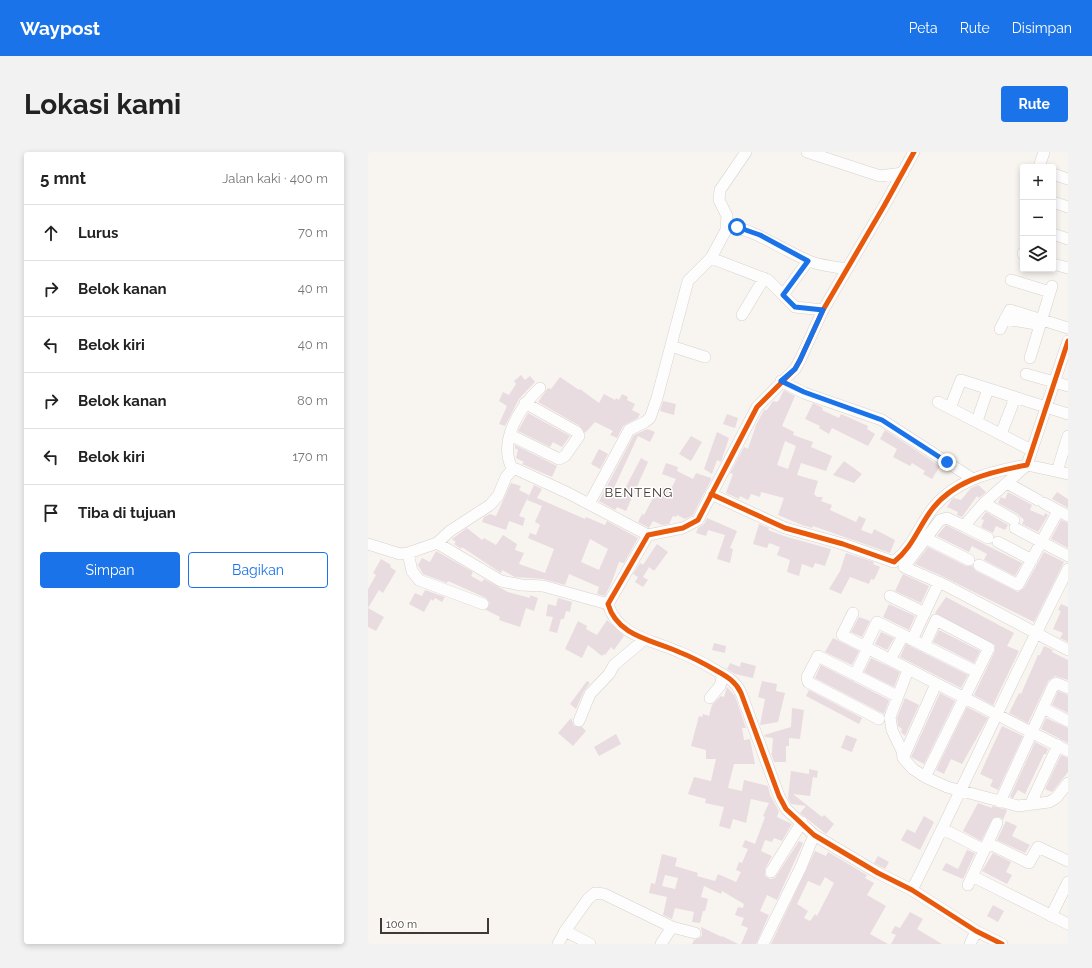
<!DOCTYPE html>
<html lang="id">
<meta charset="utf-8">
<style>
:root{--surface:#fff;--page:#f2f2f2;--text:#222;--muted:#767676;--line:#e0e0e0;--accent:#1a73e8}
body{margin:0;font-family:Raleway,sans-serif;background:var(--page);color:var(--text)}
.controls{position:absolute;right:12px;top:12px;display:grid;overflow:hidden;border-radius:4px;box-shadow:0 2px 6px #0003}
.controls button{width:36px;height:36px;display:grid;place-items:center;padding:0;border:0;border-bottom:1px solid var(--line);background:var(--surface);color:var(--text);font:20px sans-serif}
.scale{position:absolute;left:12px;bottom:10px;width:109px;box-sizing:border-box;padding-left:4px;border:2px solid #413832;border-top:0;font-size:11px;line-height:14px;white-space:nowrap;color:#413832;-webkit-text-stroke:3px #fff;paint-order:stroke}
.stop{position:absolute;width:12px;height:12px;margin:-9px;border:3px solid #1a73e8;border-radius:50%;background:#fff}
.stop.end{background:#1a73e8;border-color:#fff;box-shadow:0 1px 4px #0008}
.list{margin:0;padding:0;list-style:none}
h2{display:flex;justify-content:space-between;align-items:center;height:52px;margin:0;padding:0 16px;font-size:17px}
h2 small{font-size:13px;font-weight:400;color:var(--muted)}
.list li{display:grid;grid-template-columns:26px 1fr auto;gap:12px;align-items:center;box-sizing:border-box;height:56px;padding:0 16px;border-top:1px solid var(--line)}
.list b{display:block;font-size:15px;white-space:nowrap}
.list em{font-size:13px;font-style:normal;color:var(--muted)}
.actions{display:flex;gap:8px;padding:12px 16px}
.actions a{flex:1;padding:9px 0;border:1px solid var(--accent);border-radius:4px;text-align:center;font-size:14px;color:var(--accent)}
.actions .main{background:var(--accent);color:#fff}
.icon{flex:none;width:22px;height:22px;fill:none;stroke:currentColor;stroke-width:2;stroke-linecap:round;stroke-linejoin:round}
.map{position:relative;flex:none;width:700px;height:792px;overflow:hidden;border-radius:4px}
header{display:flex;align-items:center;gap:24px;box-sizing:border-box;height:56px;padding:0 20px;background:var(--accent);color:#fff}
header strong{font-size:19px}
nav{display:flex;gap:22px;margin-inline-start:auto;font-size:14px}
.intro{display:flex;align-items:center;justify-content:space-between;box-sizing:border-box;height:96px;padding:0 24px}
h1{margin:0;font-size:28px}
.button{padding:10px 18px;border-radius:4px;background:var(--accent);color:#fff;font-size:14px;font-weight:700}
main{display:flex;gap:24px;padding:0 24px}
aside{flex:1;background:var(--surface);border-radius:4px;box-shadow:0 2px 6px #0003}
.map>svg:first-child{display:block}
</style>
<header>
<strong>Waypost</strong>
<nav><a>Peta</a><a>Rute</a><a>Disimpan</a></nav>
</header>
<div class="intro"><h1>Lokasi kami</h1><a class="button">Rute</a></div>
<main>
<aside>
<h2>5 mnt<small>Jalan kaki · 400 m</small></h2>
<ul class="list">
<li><svg class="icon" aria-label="ahead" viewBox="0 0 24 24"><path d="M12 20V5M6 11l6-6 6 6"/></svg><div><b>Lurus</b></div><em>70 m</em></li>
<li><svg class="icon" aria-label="right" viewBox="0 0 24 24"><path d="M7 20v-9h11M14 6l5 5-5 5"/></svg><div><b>Belok kanan</b></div><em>40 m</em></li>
<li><svg class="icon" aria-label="left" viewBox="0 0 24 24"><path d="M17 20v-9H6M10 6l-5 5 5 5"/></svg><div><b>Belok kiri</b></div><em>40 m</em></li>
<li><svg class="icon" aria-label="right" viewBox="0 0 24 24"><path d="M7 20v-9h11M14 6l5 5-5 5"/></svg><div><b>Belok kanan</b></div><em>80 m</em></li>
<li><svg class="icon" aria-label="left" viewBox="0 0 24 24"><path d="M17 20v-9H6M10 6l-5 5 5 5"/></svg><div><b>Belok kiri</b></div><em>170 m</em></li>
<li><svg class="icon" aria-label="arrive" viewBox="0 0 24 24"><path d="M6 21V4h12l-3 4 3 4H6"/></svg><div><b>Tiba di tujuan</b></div></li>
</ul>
<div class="actions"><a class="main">Simpan</a><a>Bagikan</a></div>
</aside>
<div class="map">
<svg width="700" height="792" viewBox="0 0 700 792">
<rect width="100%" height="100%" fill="#f8f4f0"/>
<path fill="#e8dce1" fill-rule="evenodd" d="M153,223L157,228L162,224L167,230L151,247L137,274L131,272L139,254L131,249L135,240L141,243L148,232L146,229Z
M192,225L211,238L212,237L231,251L236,242L247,248L248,246L251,248L254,242L260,245L259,248L267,252L264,258L272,262L270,266L255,274L249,286L242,283L245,279L227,270L217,281L212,274L170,250L180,236L183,237Z
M416,238L427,244L414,274L426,280L425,283L445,290L443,295L464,304L458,319L433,311L429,323L450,329L446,342L449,345H455L453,349L464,353L462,358L488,370L491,364L498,367L493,378L504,382L506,377L527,388L522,401L445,374L444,376L434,373L410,363L416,346L393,340L392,345L383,342L380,348L372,344L371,347L358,341L365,322L362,321L376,295L380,297L388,273L396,258H399L405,249L409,250L411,248ZM417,289L428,294L420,317L409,313Z
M295,249L308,252L306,263L292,259Z
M445,251L455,256L454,258L471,266L473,262L500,274L499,277L507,282L500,294L464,276L461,282L451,276L452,274L437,267Z
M160,261L202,284L194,295L185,290L182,295L150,279Z
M359,262L370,266L367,276L355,272Z
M279,277L287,280L282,290L270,284L245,338L254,342L273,306L280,310L258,359L249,355L247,358L231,349L266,283Z
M517,278L572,314L564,327L555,322L557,319L544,311L542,314L525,305L529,297L512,287Z
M349,280L361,286L353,310L349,308L344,322L336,317Z
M323,284L334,290L323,309L311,302Z
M147,293L189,314L184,325L154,312L156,310L148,306L150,298L147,296Z
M231,297L240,302L232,317L223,312Z
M476,309L494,322L486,331L465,323Z
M298,311L310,315L309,319L325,327L328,321L343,326V328L325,363L317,367L309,363L308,365L305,364L301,372L294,373L285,369L281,376L270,370L274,362L276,363L286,344L289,346L293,335L302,339L308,327L294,322Z
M143,331L153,334L151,338L161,343L151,364L157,366L155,374L141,369L138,378L114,370L116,365L122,362L128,364Z
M166,333L174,337L169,346L217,367L218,365L237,373L239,369L270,386L256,411L251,410L243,432L237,444L229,442L231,435L201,422L197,433L175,427L147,425L134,418L133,421L94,395L93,397L86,392L88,390L84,387L99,376L114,388L116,386L128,393L135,383L149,392L147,398L156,401L151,412L177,421L186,397L160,386L162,381L168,383L172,373L167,370L174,354L159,348ZM222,387L240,397L231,418L213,410Z
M610,333L618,340L611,346L609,344L594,365L589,363L590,360L579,355L584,347L586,346L593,348L603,336Z
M640,340L664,353L662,358L676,364L677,361L680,363L670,380L654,372L656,368L650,362L630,351L633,345L637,347Z
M689,340L700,347V356L684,347Z
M618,360L640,373L637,378L628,374L625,381L613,375L616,368L613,367Z
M339,366L369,379L362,396L365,397L362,411L349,407L357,383L340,378L338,384L328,381L330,376L336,372Z
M693,368L700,371V396L683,387Z
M391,372L401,376L400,378L419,385L463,397L457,414L447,411L445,416L434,412L431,424L419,420L422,408L409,403L412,395L401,391L399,396L385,392Z
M578,373L654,411L647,424L616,408L619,402L604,394L601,400L569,384Z
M289,392L300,400L286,419L281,415L275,425L280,428L275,435L267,430L270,425L265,422L272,411L275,413Z
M560,395L598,414H604L608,419L650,440L656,436L676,400L696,410L666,470L574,424L547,412Z
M68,399L105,420L103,424L114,430L116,427L140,440L162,446V443L170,446L166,459L158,456L152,475L131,468L132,465L118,458L122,451L118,446L80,429L79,431L55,422L50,413L54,406L62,410Z
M478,401L506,410L505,412L512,415L506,428L503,427L501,432L482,425L473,442L461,437L472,419Z
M13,407L23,413L22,415L28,419L15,441L11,438L0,456V437L8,423L5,421Z
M535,422L561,434L553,451L527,439Z
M57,438L77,445L74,450L67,446L65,449L63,447L56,460L41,452L47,441L54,444Z
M578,445L646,481L639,494L651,499L625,553L606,543L627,499V493L567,461Z
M190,446L204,450L202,460L198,459L196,467H193L189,481L181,479L185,465L178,464L180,452L188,454Z
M521,452L547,464L541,478L515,465Z
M693,452L700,455V490L692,486L695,481L685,477L693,459L690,458Z
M0,456L16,465L8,479L0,475Z
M491,465L502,469L494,485L483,480Z
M239,468L256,484L246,498L243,495L237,503L236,502L234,504L220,493L214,506L197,497L210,469L219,474L218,477L229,483Z
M571,478L612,499L606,511L565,490Z
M513,480L526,486L519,498L507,492Z
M465,486L491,499L484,513L457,500Z
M346,491L358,494L357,501L344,498Z
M538,492L600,523L593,536L532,505Z
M676,494L685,498L684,500L700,508V528L687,524L680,529L660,571L641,561L651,541L653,542L670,503H672Z
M503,506L532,520L526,535L496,520Z
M373,510L388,514L385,526L367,522L359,517L362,511L372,515Z
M453,513L521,548L516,562L447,526Z
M219,529L222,531L216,539L208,557L202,552Z
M394,529L409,532L408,539L417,541L410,570L392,573L397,547L390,545Z
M359,535L367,544L378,576H374L376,588L382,587L387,612H366L360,636L374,639L376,628L400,634L402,643L411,659L409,665L424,672L414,689L406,686L404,690L397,688L393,699L404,704L397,717V724L402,727L407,726L431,689L435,691L409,748L399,743L392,759L401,763L388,792H373L380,776L373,773L376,766L367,763L370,755L375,756L376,752L354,739L353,742L336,734L333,745L340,747L337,759H335L332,771L324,770L326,760L307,756L304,767L295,763L299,745L281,741L283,731L287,732L294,702L309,706L307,714L330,721L329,724L347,729L350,722L368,730L373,720L368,718L371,710L374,711L380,697L374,695L377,688L387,692L397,665L395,664L401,651L383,647L378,671L365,667L362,677L351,674L356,655L337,651L338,647L320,642L326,625L343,629L348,607H338V598L323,594L331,564L334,565L335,562L341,564L344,553L353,544L356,545ZM297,723L310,726L307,737L294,734Z
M441,538L494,566L491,572L438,544Z
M690,539L700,543V561L684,553Z
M572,541L587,549L556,612L543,605Z
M537,546L551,553L537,584L533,580L534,577L530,574L529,566Z
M599,555L620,566L594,612L583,607L576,622L568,618Z
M424,556L436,558L432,587L421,586V594H418V610H406L403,601H404L405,586L397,585L396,583L423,575Z
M203,566L206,574L214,575L218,579L205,594L190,581Z
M678,566L700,576V591L673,577Z
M634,574L655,584L630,638L622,634L625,628L612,622Z
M248,582L253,592L231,604L226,595Z
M478,583L489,587L484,600L473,596Z
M667,590L680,597L678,602H676L657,642L650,638L645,646L642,645Z
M693,603L700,606V620L684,640L677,637Z
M441,617L450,619L449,626L445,625L442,644L425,642L454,665L456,663L466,672L458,682L432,661L438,654L423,652L420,646L423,619L441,622Z
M610,651L624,656V654L639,658L635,668L632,665L625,666L613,689L595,679Z
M556,664L566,670L552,698L533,688L539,677L547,681Z
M638,669L649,674L644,684L662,693L657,701L629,688Z
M599,698L607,701L595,727L574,718L578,711L590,717Z
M447,699L458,704L460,700L499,723L497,726L506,731L499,743L518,754L502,782L520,792H403ZM457,725L466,731L449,764L447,762L442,769L436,766L440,759L429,752L440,729L452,734Z
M625,701L643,710L638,720L644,723L639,732L614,719Z
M510,704L521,710L517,717L506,711Z
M625,753L636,759L630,770L619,764Z
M542,760L555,767L549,777L574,792H523L528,783L523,781L527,774L532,776Z
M333,775L354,785V784L370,792H324L326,788L332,786L334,783Z"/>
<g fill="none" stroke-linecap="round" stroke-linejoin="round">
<g stroke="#d7d1cc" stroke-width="12">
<path id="minor" d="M439,0L512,24L535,21
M546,0L516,54L455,158L432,208L427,217L389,255L330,368L315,376L280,383L240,452C249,484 284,488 311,500C324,505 337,512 349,519C360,525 368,530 373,541L411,644L418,657L446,683L510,721L544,738L608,779L634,792
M671,15L676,0
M685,22L700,27
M685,50L700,55
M359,73C389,79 411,96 439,108C450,114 466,114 478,117
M685,82L700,87
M655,101V102
M343,106L400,128L427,155L455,158
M685,112L700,116
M643,128L682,140
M415,143L440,109
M374,163L396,126
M637,167L668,172
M632,177L642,158L700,176
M303,194L337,205
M662,206L684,134
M658,222L700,234
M413,229L436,241L514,268L605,327
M570,250L663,298
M582,256L593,228L700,262
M609,269L620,237
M633,282L647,246
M142,283L191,307L197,304L211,284L209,280L157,251
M691,313L700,284
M145,318C129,290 152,255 172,236
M700,322L659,313L616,351L596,374L579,366L572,368L536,415L577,433L700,498
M639,331L670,348
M343,342L417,376L475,392L526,410C543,396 548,381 560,363C582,329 621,320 659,313L700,189
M616,351L646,368
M676,351L700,364
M221,352L261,278L277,270L282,266L289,246L320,129L343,106L358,78L359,64L351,48L352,38L378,0
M596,374L620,386
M647,376L700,404
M557,386L601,408
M630,390L664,408
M69,391L133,429L153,433L175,434L240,452
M0,392L32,402L40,401L69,391L82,379L122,353L130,344L138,325L143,319L148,317L200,341L280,383
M40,401L44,419L51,428L115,452
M611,413L650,433L690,359
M522,444L557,461
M485,461L474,483L700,599
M544,488L571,430
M556,494L568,468L621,496L557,625
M497,495L509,470L609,520
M522,508L535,484
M540,518L522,565L524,578L534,599L535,606L545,617L557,625L579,635L650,654L681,650L688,646L700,631
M487,523L500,496
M342,546L352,534L355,522
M675,556L700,569
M511,567L440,530L439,525L450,504L529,544
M211,569L222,542L241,522L246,513L277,487
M535,606L568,532
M632,650L685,534L688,531L700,536
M662,653L690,593
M575,677L616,698
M620,691L661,711L670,695L700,709
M403,720L434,670
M604,724L700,772
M600,733L629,671
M544,738C597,632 646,523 700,417
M683,764L700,730
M197,779L220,747L227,741L236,742L304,775L327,781
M190,792L197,779L222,792
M293,792L304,775
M395,792L433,715L446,683
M602,792L608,779"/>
</g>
<use href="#minor" stroke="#fefdfd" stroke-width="11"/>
<g stroke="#fff" stroke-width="8">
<path id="cycleway" d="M546,0L516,54L455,158L432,208L427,217L389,255L330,368L315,376L280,383L240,452C249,484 284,488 311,500C324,505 337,512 349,519C360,525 368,530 373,541L411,644L418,657L446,683L510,721L544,738L608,779L634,792
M343,342L417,376L475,392L526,410C543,396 548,381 560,363C582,329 621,320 659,313L700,189"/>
</g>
<use href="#cycleway" stroke="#e8590c" stroke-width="5"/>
</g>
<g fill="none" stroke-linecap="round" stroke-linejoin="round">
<path stroke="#1a73e8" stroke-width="5" d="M369,75L392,83L440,109L415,143L427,155L455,158L432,208L427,217L413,229L436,240L514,268L579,310"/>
</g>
<g text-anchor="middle" stroke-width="3" stroke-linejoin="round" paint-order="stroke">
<g font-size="13" letter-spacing="1" fill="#413832" stroke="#fff">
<text x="271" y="345">BENTENG</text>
</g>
</g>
</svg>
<div class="controls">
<button>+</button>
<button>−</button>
<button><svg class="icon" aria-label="layers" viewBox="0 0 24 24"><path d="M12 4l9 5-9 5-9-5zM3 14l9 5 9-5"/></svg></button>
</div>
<div class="scale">100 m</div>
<div class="stop" style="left:369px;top:75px"></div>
<div class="stop end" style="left:579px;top:310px"></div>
</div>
</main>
